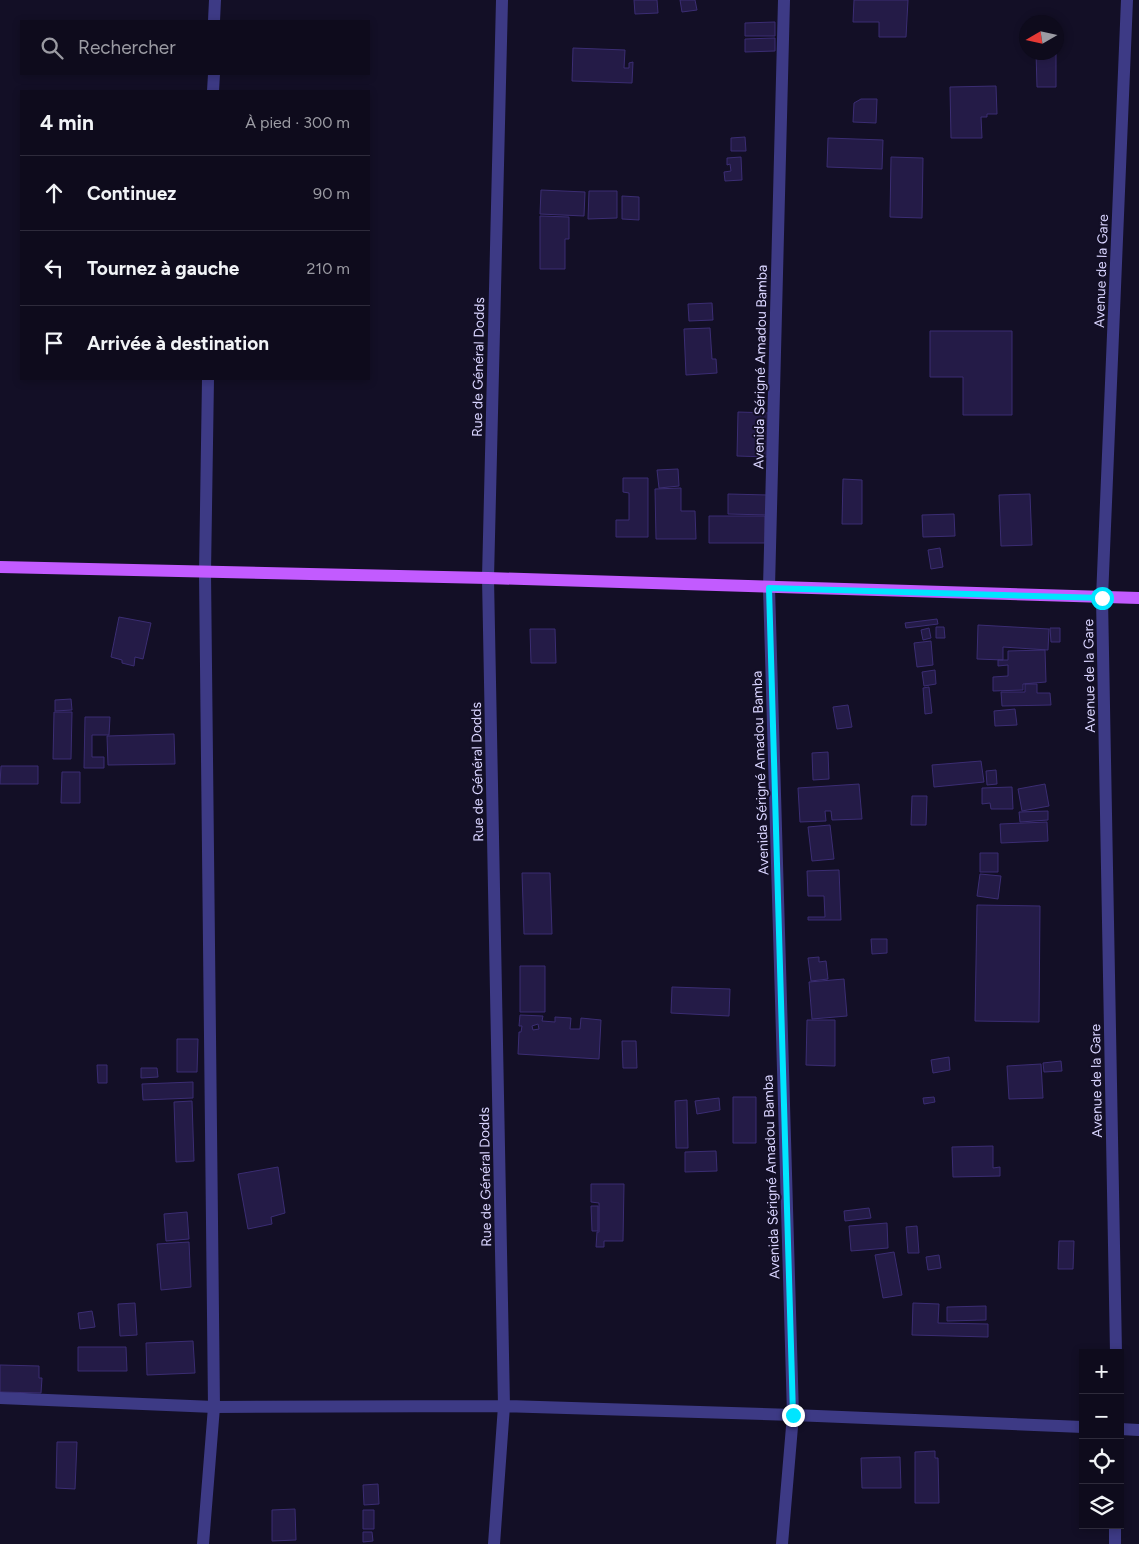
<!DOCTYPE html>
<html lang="fr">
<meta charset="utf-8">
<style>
:root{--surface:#0e0b1c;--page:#171425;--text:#f1f3f6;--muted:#9b9ba3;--line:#2e2b3b}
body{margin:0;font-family:Figtree,sans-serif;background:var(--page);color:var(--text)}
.controls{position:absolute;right:15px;bottom:15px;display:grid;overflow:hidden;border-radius:0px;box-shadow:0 2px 8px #0003}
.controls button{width:45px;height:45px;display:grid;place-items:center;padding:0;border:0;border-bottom:1px solid var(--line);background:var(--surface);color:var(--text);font:25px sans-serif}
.compass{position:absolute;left:1019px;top:15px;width:45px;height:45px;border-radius:50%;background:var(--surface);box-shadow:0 2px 8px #0003;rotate:261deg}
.stop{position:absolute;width:15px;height:15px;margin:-11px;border:4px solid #00e5ff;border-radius:50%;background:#fff}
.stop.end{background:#00e5ff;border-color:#fff;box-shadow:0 1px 5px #0008}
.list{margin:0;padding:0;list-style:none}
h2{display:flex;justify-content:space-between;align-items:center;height:65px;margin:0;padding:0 20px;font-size:21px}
h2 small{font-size:16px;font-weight:400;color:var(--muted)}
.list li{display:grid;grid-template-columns:32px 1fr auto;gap:15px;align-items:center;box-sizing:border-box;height:75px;padding:0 20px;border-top:1px solid var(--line)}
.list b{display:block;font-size:19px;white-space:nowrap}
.list em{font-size:16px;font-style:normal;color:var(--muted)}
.icon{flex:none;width:28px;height:28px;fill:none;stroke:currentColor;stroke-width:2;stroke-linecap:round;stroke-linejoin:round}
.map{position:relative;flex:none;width:1139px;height:1544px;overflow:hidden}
.search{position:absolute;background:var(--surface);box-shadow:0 2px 8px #0003;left:20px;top:20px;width:350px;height:55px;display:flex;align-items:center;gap:12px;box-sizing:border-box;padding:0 18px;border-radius:0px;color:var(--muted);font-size:19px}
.panel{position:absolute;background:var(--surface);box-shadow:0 2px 8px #0003;left:20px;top:90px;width:350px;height:290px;border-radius:0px}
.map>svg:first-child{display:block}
</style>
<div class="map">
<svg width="1139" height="1544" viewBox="0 0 1139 1544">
<rect width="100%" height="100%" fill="#130f26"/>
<path fill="#241b47" stroke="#3b2d73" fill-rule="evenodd" d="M634,0H657L658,13L635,14Z
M680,0H695L697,10L682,12Z
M854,0H908L906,37H879V22H853Z
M775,22V36H745V23Z
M775,38V51L745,52V39Z
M573,48L625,50L624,68H629V63L633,62L632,83L572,81Z
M1036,52H1056V87H1037Z
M996,86L997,114H987V117H981L982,138H951L950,87Z
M861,99H877L876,123L853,122L854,103Z
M745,137L746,151H731V138Z
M828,138L883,140L882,169L827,167Z
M741,157L742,180L725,181L724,172L731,171L730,164L727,165V158Z
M891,157L923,158L922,218L890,217Z
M541,190L585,192L584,216L540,214Z
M589,191H617V218L588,219Z
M622,196L639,197V220L622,219Z
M540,216L569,217V239H565V269H540Z
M712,303L713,320L689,321L688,304Z
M710,328L712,359H716L717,373L686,375L684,329Z
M930,331H1012V415H963V377H930Z
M738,412L771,413L769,457L737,456Z
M678,469L679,486L659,488L657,470Z
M623,478H648V537H616V520H629V493L623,492Z
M843,479L862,480V524H842Z
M681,488V511H695L696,539H656L655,489Z
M728,494L768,495V515L728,514Z
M1030,494L1032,545L1001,546L999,495Z
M954,514L955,536L923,537L922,515Z
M709,516H765V543H709Z
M940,548L943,567L931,569L928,550Z
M119,617L151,623L143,659L135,657L134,666L122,663V660L111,657Z
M937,619L938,624L906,628L905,623Z
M978,625L1049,629L1048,650L1003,647V660L977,659Z
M936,627H944L945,638H936Z
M929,628L931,638L923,640L921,630Z
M1050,628H1060V642H1051Z
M530,629H555L556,663H531Z
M931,641L933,665L917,667L914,643Z
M1045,650L1046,682L1023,684V690L993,691V677L1008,676V665L998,666V660H1008V651Z
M935,670L936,684L924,686L922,672Z
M1025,684H1037V693H1050L1051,705L1002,706L1001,692H1025Z
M929,687L932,713L925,714L923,688Z
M71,699L72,710L55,711V700Z
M848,705L852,727L837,729L833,707Z
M1015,709L1017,725L995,726L994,711Z
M54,712H72L71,759H53Z
M85,717H110L109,735H92V757H104V768H84Z
M174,734L175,764L108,765L107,736Z
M828,752L829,779L813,780L812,753Z
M981,761L984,782L934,787L932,765Z
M1,766H38V784H0Z
M996,770L997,784L987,785L986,771Z
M62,772H80V803H61Z
M859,784L862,819L832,820L831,811H825L826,821L800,822L798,788Z
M1045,784L1049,806L1022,811L1018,789Z
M1012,787L1013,809H991L990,803L982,804V788Z
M912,796H927L926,825H911Z
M1048,811V820L1020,822L1019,812Z
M1047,822L1048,841L1001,843L1000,824Z
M830,825L834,859L812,861L808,827Z
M980,853H998V872H980Z
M839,870L841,920H808V917H825L824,896H808L807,871Z
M522,873H550L552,934H524Z
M980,874L1001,876L998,899L977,896Z
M977,905L1040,906L1039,1022L975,1021Z
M871,939H887V953L872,954Z
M819,957V962L826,961L828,979L811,981L808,958Z
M520,966H545V1012H520Z
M844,979L847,1016L812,1019L809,982Z
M672,987L730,989L729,1016L671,1013Z
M520,1015L543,1016L542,1021L555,1022V1017L571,1018L570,1029H580L581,1018L601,1020L599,1059L518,1054L519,1032H521L522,1026H519ZM538,1024L539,1029L533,1030L532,1026Z
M807,1020H835V1066L806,1065Z
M177,1039H198L197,1072H177Z
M622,1041H636L637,1068H623Z
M949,1057L950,1070L933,1073L931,1060Z
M1061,1061L1062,1071L1044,1072L1043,1063Z
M1041,1064L1043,1098L1009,1099L1007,1066Z
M97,1065H107V1083H98Z
M141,1068H157L158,1077L141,1078Z
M193,1082V1098L143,1100L142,1084Z
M733,1097H756V1143H733Z
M934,1097L935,1102L924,1104L923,1098Z
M719,1098L720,1110L697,1114L695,1101Z
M687,1100L688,1148H676L675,1101Z
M192,1101L194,1161L176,1162L174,1102Z
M993,1146V1168L1000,1167V1176L953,1177L952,1147Z
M716,1151L717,1171L685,1172V1152Z
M278,1167L285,1213L271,1217L272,1224L248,1229L238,1174Z
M591,1184H624L623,1241H604V1247H596L597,1232H599V1203L591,1202Z
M591,1206H598V1231H592Z
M869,1208L871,1218L845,1221L844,1211Z
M187,1212L189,1239L166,1241L164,1214Z
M887,1223L888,1248L851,1251L849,1226Z
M917,1226L919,1253H908L906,1227Z
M1059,1241H1074L1073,1269H1058Z
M189,1242L191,1287L161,1290L157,1244Z
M894,1252L902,1295L883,1298L875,1255Z
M939,1255L941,1268L928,1270L926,1257Z
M135,1303L137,1335L120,1336L118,1304Z
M913,1303L939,1304L938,1323L988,1324V1337L912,1335Z
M986,1306V1320L947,1321V1307Z
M92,1311L95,1327L80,1329L78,1313Z
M193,1341L195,1373L147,1375L146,1343Z
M78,1347H126L127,1371H78Z
M0,1365L39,1366V1378H42L41,1393L0,1392Z
M57,1442H77L75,1489L56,1488Z
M935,1451V1458H938L939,1503H915V1452Z
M900,1457L901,1488H862L861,1458Z
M378,1484L379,1504L364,1505L363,1485Z
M295,1509L296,1540L272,1541V1510Z
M363,1510H374V1529H363Z
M363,1532H372L373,1541L363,1542Z"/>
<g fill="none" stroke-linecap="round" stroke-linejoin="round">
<path stroke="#3d3a85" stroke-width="12" d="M214,21L215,0
M213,91L214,74
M1116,1353L1102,598L1127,0
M0,1398L214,1407L504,1406L793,1415L1083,1427
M1120,1429L1139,1430
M203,1544L214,1407L205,573L208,379
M494,1544L504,1406L488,578L502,0
M782,1544L793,1415L769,587L784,0
M1115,1544V1525"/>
<path stroke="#c25bff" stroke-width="12" d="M0,567L488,578L1139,598"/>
</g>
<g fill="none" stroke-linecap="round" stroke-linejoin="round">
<path stroke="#00e5ff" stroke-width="6" d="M793,1415L769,588L1102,598"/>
</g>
<g text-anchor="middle" stroke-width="4" stroke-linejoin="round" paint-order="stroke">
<g font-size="14" fill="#d9d4ff" stroke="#130f26">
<text transform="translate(1101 271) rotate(-88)" y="5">Avenue de la Gare</text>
<text transform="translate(478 367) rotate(-89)" y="5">Rue de Général Dodds</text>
<text transform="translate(760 367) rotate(-89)" y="5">Avenida Sérigné Amadou Bamba</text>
<text transform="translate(1089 676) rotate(-91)" y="5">Avenue de la Gare</text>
<text transform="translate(477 772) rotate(-91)" y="5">Rue de Général Dodds</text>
<text transform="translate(760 773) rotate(-92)" y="5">Avenida Sérigné Amadou Bamba</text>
<text transform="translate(1096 1081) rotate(-91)" y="5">Avenue de la Gare</text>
<text transform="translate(485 1177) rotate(-91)" y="5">Rue de Général Dodds</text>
<text transform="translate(771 1177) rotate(-92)" y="5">Avenida Sérigné Amadou Bamba</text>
</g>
</g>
</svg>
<div class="controls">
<button>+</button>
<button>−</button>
<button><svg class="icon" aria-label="locate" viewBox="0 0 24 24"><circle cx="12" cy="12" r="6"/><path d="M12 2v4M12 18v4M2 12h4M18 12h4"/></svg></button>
<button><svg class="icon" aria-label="layers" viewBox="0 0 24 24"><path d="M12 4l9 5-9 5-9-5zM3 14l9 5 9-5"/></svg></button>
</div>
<svg class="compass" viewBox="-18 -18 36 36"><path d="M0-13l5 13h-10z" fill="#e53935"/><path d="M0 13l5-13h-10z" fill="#9b9ba3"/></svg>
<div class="stop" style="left:1102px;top:598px"></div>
<div class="stop end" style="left:793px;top:1415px"></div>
<div class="search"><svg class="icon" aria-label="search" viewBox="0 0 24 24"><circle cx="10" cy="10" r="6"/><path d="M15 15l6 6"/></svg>Rechercher</div>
<section class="panel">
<h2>4 min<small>À pied · 300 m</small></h2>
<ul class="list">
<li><svg class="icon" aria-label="ahead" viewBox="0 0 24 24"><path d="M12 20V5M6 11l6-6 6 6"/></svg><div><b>Continuez</b></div><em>90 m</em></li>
<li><svg class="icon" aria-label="left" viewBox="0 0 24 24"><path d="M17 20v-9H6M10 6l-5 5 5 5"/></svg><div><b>Tournez à gauche</b></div><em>210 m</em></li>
<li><svg class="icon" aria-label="arrive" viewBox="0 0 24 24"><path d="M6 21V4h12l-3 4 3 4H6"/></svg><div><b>Arrivée à destination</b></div></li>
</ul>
</section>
</div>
